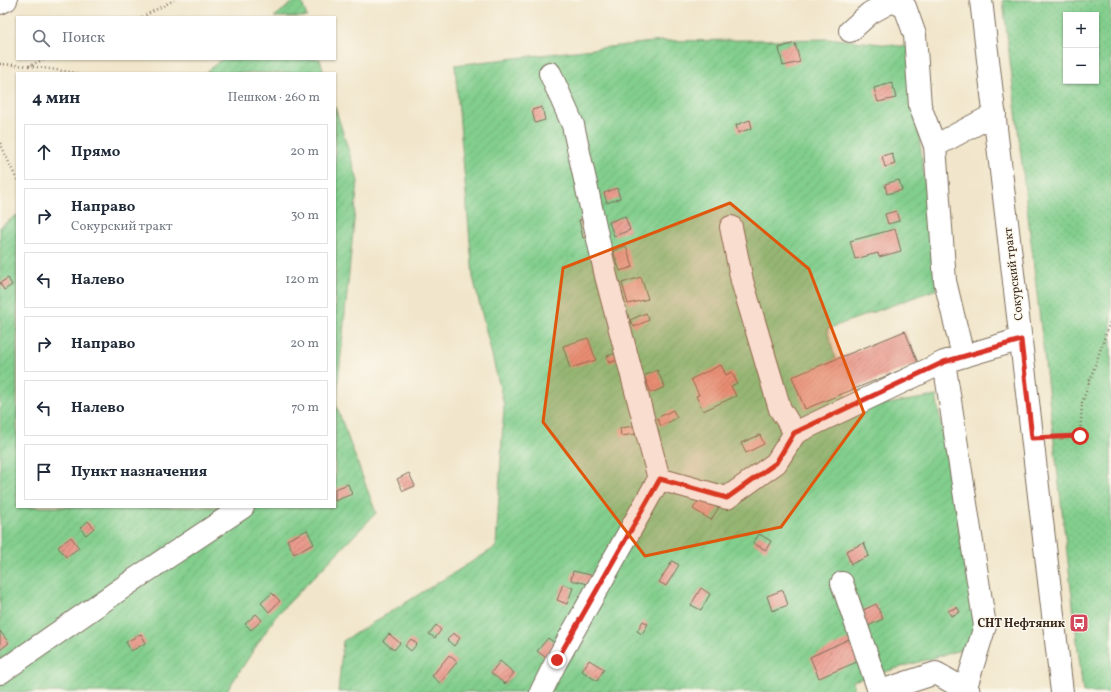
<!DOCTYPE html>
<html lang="ru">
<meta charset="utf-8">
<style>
:root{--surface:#fff;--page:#f2f2f3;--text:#1f2937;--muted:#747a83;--line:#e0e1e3}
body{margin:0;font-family:Vollkorn,serif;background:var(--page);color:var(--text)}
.controls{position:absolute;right:12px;top:12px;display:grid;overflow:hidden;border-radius:0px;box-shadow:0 1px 3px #0004}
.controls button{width:36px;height:36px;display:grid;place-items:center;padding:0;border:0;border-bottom:1px solid var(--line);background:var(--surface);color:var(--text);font:20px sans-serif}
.stop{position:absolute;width:12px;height:12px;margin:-9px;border:3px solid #d93025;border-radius:50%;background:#fff}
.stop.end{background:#d93025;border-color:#fff;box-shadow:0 1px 4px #0008}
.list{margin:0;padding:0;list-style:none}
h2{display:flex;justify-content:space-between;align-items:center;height:52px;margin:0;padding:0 16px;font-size:17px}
h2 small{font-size:13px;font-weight:400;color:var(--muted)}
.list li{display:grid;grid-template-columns:26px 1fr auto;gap:12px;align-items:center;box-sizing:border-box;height:56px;margin:0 8px 8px;padding:0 8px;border:1px solid var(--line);border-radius:0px}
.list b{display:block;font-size:15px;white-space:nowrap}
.list p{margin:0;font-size:13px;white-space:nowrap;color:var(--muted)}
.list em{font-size:13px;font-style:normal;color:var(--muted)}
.icon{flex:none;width:22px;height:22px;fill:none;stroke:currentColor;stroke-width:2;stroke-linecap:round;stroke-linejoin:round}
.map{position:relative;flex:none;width:1111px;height:692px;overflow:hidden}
.search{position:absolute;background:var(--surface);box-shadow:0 1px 3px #0004;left:16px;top:16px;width:320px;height:44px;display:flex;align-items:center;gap:10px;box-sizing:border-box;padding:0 14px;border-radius:0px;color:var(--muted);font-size:15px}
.panel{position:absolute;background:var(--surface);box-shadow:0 1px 3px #0004;left:16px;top:72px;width:320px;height:436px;border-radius:0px}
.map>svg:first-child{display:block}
</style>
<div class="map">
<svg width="1111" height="692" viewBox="0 0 1111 692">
<defs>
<pattern id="grass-dots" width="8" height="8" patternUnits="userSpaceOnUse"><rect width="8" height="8" fill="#82ce8d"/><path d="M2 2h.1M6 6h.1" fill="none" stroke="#71b179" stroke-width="1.8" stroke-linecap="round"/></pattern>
<pattern id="garden-furrows" width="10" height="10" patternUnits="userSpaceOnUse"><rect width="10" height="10" fill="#82ce8d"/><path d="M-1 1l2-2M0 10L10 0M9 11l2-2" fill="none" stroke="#71b179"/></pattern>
<pattern id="building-hatch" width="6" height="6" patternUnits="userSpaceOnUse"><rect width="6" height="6" fill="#ea9b8d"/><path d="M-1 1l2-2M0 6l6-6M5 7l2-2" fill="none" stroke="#bf7f73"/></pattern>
</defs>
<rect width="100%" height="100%" fill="#fbf7ec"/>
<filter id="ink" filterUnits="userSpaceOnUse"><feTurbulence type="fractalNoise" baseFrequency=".025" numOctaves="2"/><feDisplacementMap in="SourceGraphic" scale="8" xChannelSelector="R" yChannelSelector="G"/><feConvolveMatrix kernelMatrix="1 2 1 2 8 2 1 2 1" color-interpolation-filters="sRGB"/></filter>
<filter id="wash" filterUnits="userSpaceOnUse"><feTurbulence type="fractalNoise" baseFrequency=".012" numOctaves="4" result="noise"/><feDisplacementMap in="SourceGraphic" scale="16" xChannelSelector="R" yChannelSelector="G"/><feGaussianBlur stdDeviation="0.9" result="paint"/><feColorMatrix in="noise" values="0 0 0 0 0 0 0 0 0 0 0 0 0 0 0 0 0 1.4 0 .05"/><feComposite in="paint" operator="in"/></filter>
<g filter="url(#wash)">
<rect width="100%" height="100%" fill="#f1e6cb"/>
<path fill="url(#grass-dots)" stroke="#5e7c56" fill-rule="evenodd" d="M1003,0H1111V692H1083ZM1066,15H1096V81H1066Z"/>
<path fill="url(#garden-furrows)" stroke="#5e7c56" d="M296,0H301L307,17H274Z
M836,39L909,47L937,289L827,329L850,410L936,396L981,644L853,681L855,692H338L343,641L496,547L504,405L473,277L455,65L661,41Z
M222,59H320L324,73H205Z
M335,107L358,181L336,405L376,513L276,616L226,692H0V227L17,215V507H335Z"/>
<g id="blocks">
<path fill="url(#building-hatch)" d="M795,43L800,62L783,66L779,48Z
M892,83L896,98L878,102L874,88Z
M542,107L545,120L535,123L532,110Z
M750,120L752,128L738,133L736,125Z
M892,153L895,164L885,167L882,156Z
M899,180L902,190L887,194L885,184Z
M617,188L620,198L607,203L604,193Z
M896,211L899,221L888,224L885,214Z
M625,216L630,230L614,236L609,222Z
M590,218L594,236L583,238L579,220Z
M895,229L901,251L879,257L878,253L855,259L850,241Z
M626,246L633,267L620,271L613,251Z
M641,277L648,299L628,304L622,283Z
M8,278L12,285L4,290L0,283Z
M646,313L649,320L634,327L630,320Z
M905,331L918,363L805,409L792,377Z
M588,338L596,360L570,368L563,346Z
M619,352L621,359L609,363L607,356Z
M721,365L726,375L732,372L737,383L731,386L736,396L703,411L696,396L699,395L691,379Z
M657,370L665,387L651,393L644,376Z
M673,410L677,418L661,426L657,418Z
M635,426L636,434L621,436L620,428Z
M760,435L764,444L746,453L741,443Z
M409,473L415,486L403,491L397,479Z
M348,484L352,494L335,501V489Z
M701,497L719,507L711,520L693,509Z
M88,521L94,528L86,535L80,528Z
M307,530L314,544L294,554L287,540Z
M759,534L771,541L766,550L753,543Z
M71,537L79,548L66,557L58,547Z
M864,543L869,556L851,564L846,551Z
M672,561L679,565L666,586L659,582Z
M573,571L595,576L593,585L571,580Z
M563,584L573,588L567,604L557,600Z
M701,588L710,594L701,610L691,605Z
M783,590L788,605L772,611L767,596Z
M272,593L280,601L269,612L261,603Z
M876,604L883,619L866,627L859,612Z
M957,607L960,612L951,616L948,611Z
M256,614L262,620L251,630L245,624Z
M643,621L648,624L642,634L637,631Z
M436,625L441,630L435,638L429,634Z
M0,631L9,643L0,650Z
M453,633L460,638L454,646L447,640Z
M141,634L146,643L131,651L126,642Z
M389,634L400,643L394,650L383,641Z
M548,638L560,647L549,660L537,651Z
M411,639L417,644L411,651L405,646Z
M849,639L859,661L819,678L810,657Z
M449,655L457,662L440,683L432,676Z
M589,660L604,669L597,681L582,671Z
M500,661L514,673L505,684L491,673Z"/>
</g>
</g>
<g filter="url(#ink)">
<use href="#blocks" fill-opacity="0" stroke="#7b6c5b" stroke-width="1"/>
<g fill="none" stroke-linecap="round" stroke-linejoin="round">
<g stroke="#7b6c5b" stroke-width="24">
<path id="minor" d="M981,0L1062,692
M0,3L6,0
M850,31L870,13L892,1L905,7L915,35L920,106L935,146L945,281L963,356
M935,146L995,114
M731,227L742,281L780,409L795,433
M944,362L985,626L965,690
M659,479L727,498L776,463L795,433L944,362L1021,339
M842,583L879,691
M0,673L138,577L243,507
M541,692L557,660L659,479L606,276L573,125L550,73
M878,692L936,673L969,692"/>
</g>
<path stroke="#7b6c5b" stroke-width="2.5" stroke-dasharray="1 3" stroke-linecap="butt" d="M142,17L174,0
M0,64L29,66L45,59
M29,66L77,73
M0,143L17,180
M1053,437L1080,436L1082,403L1111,319"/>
<use href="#minor" stroke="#fff" stroke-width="22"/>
</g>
</g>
<g fill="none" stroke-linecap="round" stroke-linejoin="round" filter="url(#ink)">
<path stroke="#d93025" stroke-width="5" d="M557,660L660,479L727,498L776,463L794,433L944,362L1021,340L1032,438L1080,436"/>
</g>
<path fill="#df570d" fill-opacity="0.2" stroke="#df570d" stroke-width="3" stroke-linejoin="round" d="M730,203L809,269L864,413L781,527L645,556L543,422L563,268Z"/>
<defs>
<g id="bus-square" transform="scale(1)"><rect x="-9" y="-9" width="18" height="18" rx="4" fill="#d1495b" stroke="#fbf7ec"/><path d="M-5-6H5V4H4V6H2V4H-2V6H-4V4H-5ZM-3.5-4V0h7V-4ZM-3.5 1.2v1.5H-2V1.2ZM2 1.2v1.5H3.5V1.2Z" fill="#fff"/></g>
</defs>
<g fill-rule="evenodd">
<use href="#bus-square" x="1079" y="623"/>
</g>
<g text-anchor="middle" stroke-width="3" stroke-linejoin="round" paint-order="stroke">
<g font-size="12" fill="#3b2a1e" stroke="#fbf7ec">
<text transform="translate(1013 274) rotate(-97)" y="4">Сокурский тракт</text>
</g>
<g font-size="12" font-weight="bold" fill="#3b2a1e" stroke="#fbf7ec" text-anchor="end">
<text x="1065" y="627">СНТ Нефтяник</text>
</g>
</g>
</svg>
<div class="controls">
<button>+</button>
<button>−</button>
</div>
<div class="stop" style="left:1080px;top:436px"></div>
<div class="stop end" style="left:557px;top:660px"></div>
<div class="search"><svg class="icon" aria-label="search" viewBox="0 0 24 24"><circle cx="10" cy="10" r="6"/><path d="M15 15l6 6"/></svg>Поиск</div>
<section class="panel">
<h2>4 мин<small>Пешком · 260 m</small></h2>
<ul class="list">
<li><svg class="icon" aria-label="ahead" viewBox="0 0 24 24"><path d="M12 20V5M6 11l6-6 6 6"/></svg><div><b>Прямо</b></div><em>20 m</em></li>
<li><svg class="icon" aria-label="right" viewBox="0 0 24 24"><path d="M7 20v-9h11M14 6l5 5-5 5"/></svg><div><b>Направо</b><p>Сокурский тракт</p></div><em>30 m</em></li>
<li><svg class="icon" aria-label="left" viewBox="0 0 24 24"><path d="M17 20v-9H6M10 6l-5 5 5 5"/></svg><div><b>Налево</b></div><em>120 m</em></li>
<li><svg class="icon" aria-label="right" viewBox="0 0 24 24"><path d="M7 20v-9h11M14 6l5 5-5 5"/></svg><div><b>Направо</b></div><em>20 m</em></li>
<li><svg class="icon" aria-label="left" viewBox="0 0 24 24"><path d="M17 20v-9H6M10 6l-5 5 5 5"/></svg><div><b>Налево</b></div><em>70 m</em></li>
<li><svg class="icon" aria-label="arrive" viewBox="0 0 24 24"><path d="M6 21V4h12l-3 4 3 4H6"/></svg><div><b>Пункт назначения</b></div></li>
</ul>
</section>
</div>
